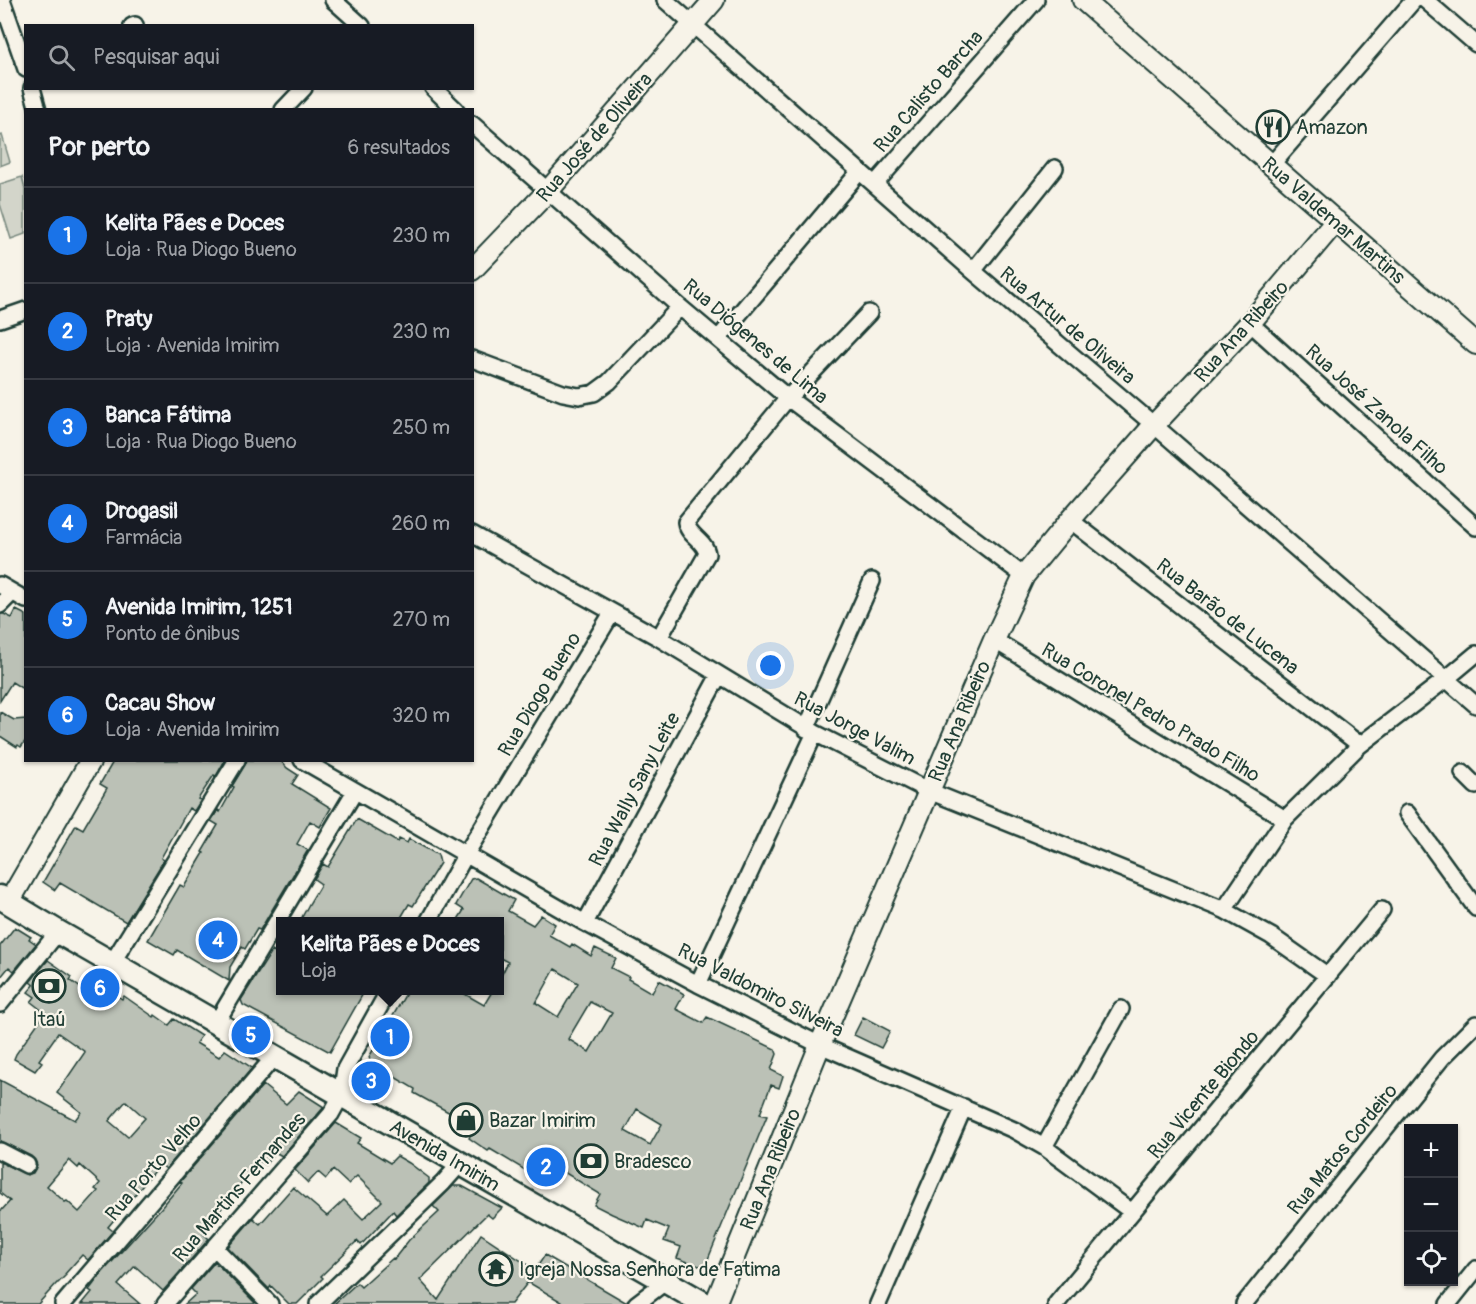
<!DOCTYPE html>
<html lang="pt">
<meta charset="utf-8">
<style>
:root{--surface:#171b24;--page:#242831;--text:#f1f3f6;--muted:#9ea1a6;--line:#363941;--accent:#1a73e8}
body{margin:0;font-family:Pangolin,sans-serif;background:var(--page);color:var(--text)}
.controls{position:absolute;right:18px;bottom:18px;display:grid;overflow:hidden;border-radius:0px;box-shadow:0 2px 4px #0004}
.controls button{width:54px;height:54px;display:grid;place-items:center;padding:0;border:0;border-bottom:2px solid var(--line);background:var(--surface);color:var(--text);font:30px sans-serif}
.you{position:absolute;left:771px;top:666px;width:21px;height:21px;margin:-15px;border:4px solid #fff;border-radius:50%;background:#1a73e8;box-shadow:0 0 0 9px #1a73e833}
.badge{display:grid;place-items:center;width:39px;height:39px;border-radius:50%;background:var(--accent);color:#fff;font-size:20px;font-weight:700}
.pin{position:absolute;translate:-50% -50%;border:3px solid #fff;box-shadow:0 2px 6px #0006}
.popup{position:absolute;left:276px;top:917px;width:228px;height:78px;box-sizing:border-box;display:grid;place-content:center;border-radius:0px;background:var(--surface);filter:drop-shadow(0 2px 4px #0005);font-size:20px;white-space:nowrap;color:var(--muted)}
.popup b{font-size:22px;color:var(--text)}
.popup::after{content:'';position:absolute;left:50%;top:100%;margin-left:-12px;border:12px solid transparent;border-top-color:var(--surface)}
.list{margin:0;padding:0;list-style:none}
h2{display:flex;justify-content:space-between;align-items:center;height:78px;margin:0;padding:0 24px;font-size:26px}
h2 small{font-size:20px;font-weight:400;color:var(--muted)}
.list li{display:grid;grid-template-columns:39px 1fr auto;gap:18px;align-items:center;box-sizing:border-box;height:96px;padding:0 24px;border-top:2px solid var(--line)}
.list b{display:block;font-size:22px;white-space:nowrap}
.list p{margin:0;font-size:20px;white-space:nowrap;color:var(--muted)}
.list em{font-size:20px;font-style:normal;color:var(--muted)}
.icon{flex:none;width:33px;height:33px;fill:none;stroke:currentColor;stroke-width:2;stroke-linecap:round;stroke-linejoin:round}
.map{position:relative;flex:none;width:1476px;height:1304px;overflow:hidden}
.search{position:absolute;background:var(--surface);box-shadow:0 2px 4px #0004;left:24px;top:24px;width:450px;height:66px;display:flex;align-items:center;gap:15px;box-sizing:border-box;padding:0 21px;border-radius:0px;color:var(--muted);font-size:22px}
.panel{position:absolute;background:var(--surface);box-shadow:0 2px 4px #0004;left:24px;top:108px;width:450px;height:654px;border-radius:0px}
.map>svg:first-child{display:block}
</style>
<div class="map">
<svg width="1476" height="1304" viewBox="0 0 1476 1304">
<rect width="100%" height="100%" fill="#f7f3e8"/>
<filter id="ink" filterUnits="userSpaceOnUse"><feTurbulence type="fractalNoise" baseFrequency=".0167" numOctaves="2"/><feDisplacementMap in="SourceGraphic" scale="12" xChannelSelector="R" yChannelSelector="G"/><feConvolveMatrix kernelMatrix="1 2 1 2 8 2 1 2 1" color-interpolation-filters="sRGB"/></filter>
<g filter="url(#ink)">
<path fill="#d3d5ca" stroke="#79897f" stroke-width="1.5" d="M2,135L10,162L0,166V136Z
M22,177L25,189V234L11,239L0,204V184Z"/>
<path fill="#bbc1b6" stroke="#1f3d34" stroke-width="1.5" fill-rule="evenodd" d="M16,610L26,615V691L12,682L0,701V614H4L12,618Z
M0,712L14,720L26,719V740L21,747L18,745L17,747L0,736Z
M114,760H225L216,776L214,775L198,799L201,800L194,811L189,808L161,858L164,860L126,922L60,883L55,890L43,882L76,825L83,829L93,812L107,788L100,784Z
M247,760H280L287,768L298,775L292,784L331,808L320,827L310,821L297,844L308,850L260,930L257,929L245,949L242,947L230,967L229,981L177,950L174,955L148,940L180,885L184,887L198,863L204,853L202,852L218,825L211,821L218,810L220,812L234,787L232,786L245,765Z
M357,819L397,842L399,839L407,843L409,839L438,855L440,863L413,906L409,904L399,921H300L309,904L321,884L314,879L323,864L328,867Z
M476,878L514,900L508,911L533,925L541,915L555,924L549,935L570,947L572,944L591,956L595,948L616,958L611,968L629,977L628,979L652,993L659,980L679,991L684,994L676,1009L703,1023L707,1017L775,1049L777,1054L771,1070L783,1076L779,1088L771,1085L760,1114L767,1116L706,1264L699,1266L677,1258L681,1247L664,1241L669,1229L647,1220L644,1228L612,1214L594,1205L600,1194L559,1169L550,1185L490,1149L488,1151L469,1138L476,1125L454,1111L452,1114L414,1093L415,1089L371,1063L369,1057L408,990H458L484,1005L493,990H500V978L508,962L500,958V921H457L464,910L456,905L471,879ZM555,969L578,983L558,1017L536,1003ZM590,1002L612,1013L589,1052L568,1039ZM637,1109L662,1124L650,1145L625,1131Z
M15,927L31,937L29,939L36,944L14,971L9,967L0,978V946Z
M272,951L280,956V990H365L330,1052L243,1005L241,1000Z
M48,960L72,977L70,980L100,1002L109,990L122,999L124,996L154,1017L155,1015L169,1025L174,1019L201,1036L196,1043L219,1057L225,1050L252,1068L166,1169L160,1164L143,1184V1185L108,1227L113,1231L88,1260L82,1255L65,1274L66,1275L58,1283H57L38,1304H0V1212L10,1201L0,1193V1162L27,1175L33,1173L37,1165L35,1160L31,1156L0,1141V1080L75,1120L81,1112L57,1093L85,1052L58,1033L39,1060L42,1062L35,1071L14,1059L16,1054L45,1013L31,1002L35,997L28,992L34,985L30,982ZM126,1101L145,1118L128,1137L109,1121ZM69,1160L78,1168L80,1165L100,1183L95,1189L98,1191L79,1212L67,1201L65,1202L47,1186Z
M863,1017L890,1031L881,1048L854,1035Z
M263,1085L286,1104L299,1091L324,1107L282,1156L275,1152L265,1165L259,1161L249,1177L246,1175L234,1194L233,1193L203,1233L209,1239L163,1291L135,1266L118,1285L140,1304H82L92,1292L89,1290L102,1273L161,1208L182,1183L180,1182Z
M336,1123L361,1138L357,1143L390,1163L397,1156L409,1163L429,1178V1183L396,1215L393,1211L361,1245L357,1241L321,1276L323,1278L297,1304H289L271,1286L269,1289L228,1247L253,1218L260,1224L293,1187L327,1216L344,1200L363,1219L382,1201L357,1176L348,1184L333,1170L326,1179L318,1172L308,1183L295,1170Z
M453,1186H462L502,1208L492,1218L487,1214L420,1280L438,1300L481,1234L535,1270L545,1255L627,1303L626,1304H565L528,1282L511,1304H334L357,1283L361,1287L393,1258L394,1259L409,1240L439,1212L433,1206Z
M213,1264L218,1265L255,1303L254,1304H185L196,1294L191,1289Z"/>
<g fill="none" stroke-linecap="round" stroke-linejoin="round">
<g stroke="#1f3d34" stroke-width="20">
<path id="minor" d="M2,0L26,69
M333,0L362,26
M665,0L973,271L1154,425L1476,705
M1425,0L1476,44
M132,26L135,25
M32,88L38,110
M433,88L456,110
M283,110L304,88
M472,124L680,307L788,398L1024,576
M1271,165L1414,0
M875,184L1036,0
M973,271L1055,168
M0,319L26,310
M1250,323L1476,527
M718,339L860,171
M472,359L563,393L579,396L594,393L609,382L680,307
M1070,520L1360,745
M472,534L659,638L815,733L929,791L1224,910L1271,936L1328,976
M0,585L26,600
M0,605L12,593
M659,638L707,554C705,540 688,536 686,522L788,398L869,313
M994,640L1285,819
M806,729L872,581
M302,760L585,923L698,984L820,1045L1014,1130L1044,1147L1132,1212
M1463,773L1476,786
M1407,813L1476,908
M1224,910L1285,819L1360,745L1446,679L1476,654
M428,922L466,854L612,613
M585,923L719,675
M112,963L237,760
M698,984L815,733
M0,1004L58,932
M216,1023L355,791
M1044,1147L1121,1009
M0,1151L27,1165
M214,1247L270,1304
M63,1304L274,1057
M165,1304L331,1114L341,1096L345,1069L389,990
M318,1304L443,1183L460,1164
M636,1304L665,1282
M878,1304L964,1107
M1056,1304L1382,910
M1244,1304L1442,1058L1476,1024
M1448,1304L1476,1269"/>
</g>
<g stroke="#1f3d34" stroke-width="24">
<path id="tertiary" d="M1083,0L1476,344
M472,270L548,191L714,0
M9,902L91,760
M715,1304L820,1045L994,640L1024,576L1070,520L1154,425L1250,323L1336,221"/>
</g>
<g stroke="#1f3d34" stroke-width="27">
<path id="secondary" d="M0,897L58,932L705,1304"/>
</g>
<use href="#minor" stroke="#f7f3e8" stroke-width="15"/>
<use href="#tertiary" stroke="#f7f3e8" stroke-width="20"/>
<use href="#secondary" stroke="#f7f3e8" stroke-width="22"/>
</g>
</g>
<defs>
<g id="restaurant-ring" transform="scale(1.725)"><circle r="9.5" fill="#f7f3e8" stroke="#1f3d34" stroke-width="1.5"/><path d="M-5-6h1v4h1v-4h1v4h1v-4h1v5L-1.5 .5V6h-2V.5L-5-1ZM5-6V6H3V1.5H1.5Q1.5-4 5-6Z" fill="#1f3d34"/></g>
<g id="bank-ring" transform="scale(1.725)"><circle r="9.5" fill="#f7f3e8" stroke="#1f3d34" stroke-width="1.5"/><path d="M-6-4H6V4H-6ZM0-2.3a2.3 2.3 0 1 0 0 4.6a2.3 2.3 0 1 0 0-4.6Z" fill="#1f3d34"/></g>
<g id="shop-ring" transform="scale(1.725)"><circle r="9.5" fill="#f7f3e8" stroke="#1f3d34" stroke-width="1.5"/><path d="M-5-2.5h2.3a2.7 3.5 0 0 1 5.4 0H5L5.5 6h-11ZM-1.5-2.5h3a1.5 2.3 0 0 0-3 0Z" fill="#1f3d34"/></g>
<g id="temple-ring" transform="scale(1.725)"><circle r="9.5" fill="#f7f3e8" stroke="#1f3d34" stroke-width="1.5"/><path d="M0-6L5-2H3V0L6.5 2.5H4V6H1.5V3h-3V6H-4V2.5H-6.5L-3 0V-2H-5Z" fill="#1f3d34"/></g>
</defs>
<g fill-rule="evenodd">
<use href="#restaurant-ring" x="1273" y="127"/>
<use href="#bank-ring" x="49" y="986"/>
<use href="#shop-ring" x="466" y="1120"/>
<use href="#bank-ring" x="591" y="1161"/>
<use href="#temple-ring" x="496" y="1269"/>
</g>
<g text-anchor="middle" stroke-width="4.5" stroke-linejoin="round" paint-order="stroke">
<g font-size="20" fill="#1f3d34" stroke="#f7f3e8">
<text transform="translate(928 91) rotate(-49)" y="7">Rua Calisto Barcha</text>
<text transform="translate(594 137) rotate(-49)" y="7">Rua José de Oliveira</text>
<text transform="translate(1334 220) rotate(41)" y="7">Rua Valdemar Martins</text>
<text transform="translate(1068 325) rotate(40)" y="7">Rua Artur de Oliveira</text>
<text transform="translate(1241 331) rotate(-48)" y="7">Rua Ana Ribeiro</text>
<text transform="translate(756 341) rotate(40)" y="7">Rua Diógenes de Lima</text>
<text transform="translate(1377 409) rotate(42)" y="7">Rua José Zanola Filho</text>
<text transform="translate(1228 616) rotate(38)" y="7">Rua Barão de Lucena</text>
<text transform="translate(539 694) rotate(-59)" y="7">Rua Diogo Bueno</text>
<text transform="translate(1151 712) rotate(31)" y="7">Rua Coronel Pedro Prado Filho</text>
<text transform="translate(959 721) rotate(-67)" y="7">Rua Ana Ribeiro</text>
<text transform="translate(855 728) rotate(28)" y="7">Rua Jorge Valim</text>
<text transform="translate(634 789) rotate(-62)" y="7">Rua Wally Sany Leite</text>
<text transform="translate(761 990) rotate(27)" y="7">Rua Valdomiro Silveira</text>
<text transform="translate(1203 1094) rotate(-50)" y="7">Rua Vicente Biondo</text>
<text transform="translate(1342 1149) rotate(-51)" y="7">Rua Matos Cordeiro</text>
<text transform="translate(445 1155) rotate(30)" y="7">Avenida Imirim</text>
<text transform="translate(153 1167) rotate(-49)" y="7">Rua Porto Velho</text>
<text transform="translate(770 1169) rotate(-68)" y="7">Rua Ana Ribeiro</text>
<text transform="translate(239 1187) rotate(-49)" y="7">Rua Martins Fernandes</text>
</g>
<g font-size="20" fill="#1f3d34" stroke="#f7f3e8" text-anchor="start">
<text x="1296" y="134">Amazon</text>
<text x="49" y="1026" text-anchor="middle">Itaú</text>
<text x="489" y="1127">Bazar Imirim</text>
<text x="614" y="1168">Bradesco</text>
<text x="519" y="1276">Igreja Nossa Senhora de Fatima</text>
</g>
</g>
</svg>
<div class="controls">
<button>+</button>
<button>−</button>
<button><svg class="icon" aria-label="locate" viewBox="0 0 24 24"><circle cx="12" cy="12" r="6"/><path d="M12 2v4M12 18v4M2 12h4M18 12h4"/></svg></button>
</div>
<div class="you"></div>
<div class="pin badge" style="left:390px;top:1037px">1</div>
<div class="popup"><b>Kelita Pães e Doces</b>Loja</div>
<div class="pin badge" style="left:546px;top:1167px">2</div>
<div class="pin badge" style="left:371px;top:1081px">3</div>
<div class="pin badge" style="left:218px;top:940px">4</div>
<div class="pin badge" style="left:251px;top:1035px">5</div>
<div class="pin badge" style="left:100px;top:988px">6</div>
<div class="search"><svg class="icon" aria-label="search" viewBox="0 0 24 24"><circle cx="10" cy="10" r="6"/><path d="M15 15l6 6"/></svg>Pesquisar aqui</div>
<section class="panel">
<h2>Por perto<small>6 resultados</small></h2>
<ul class="list">
<li><span class="badge">1</span><div><b>Kelita Pães e Doces</b><p>Loja · Rua Diogo Bueno</p></div><em>230 m</em></li>
<li><span class="badge">2</span><div><b>Praty</b><p>Loja · Avenida Imirim</p></div><em>230 m</em></li>
<li><span class="badge">3</span><div><b>Banca Fátima</b><p>Loja · Rua Diogo Bueno</p></div><em>250 m</em></li>
<li><span class="badge">4</span><div><b>Drogasil</b><p>Farmácia</p></div><em>260 m</em></li>
<li><span class="badge">5</span><div><b>Avenida Imirim, 1251</b><p>Ponto de ônibus</p></div><em>270 m</em></li>
<li><span class="badge">6</span><div><b>Cacau Show</b><p>Loja · Avenida Imirim</p></div><em>320 m</em></li>
</ul>
</section>
</div>
